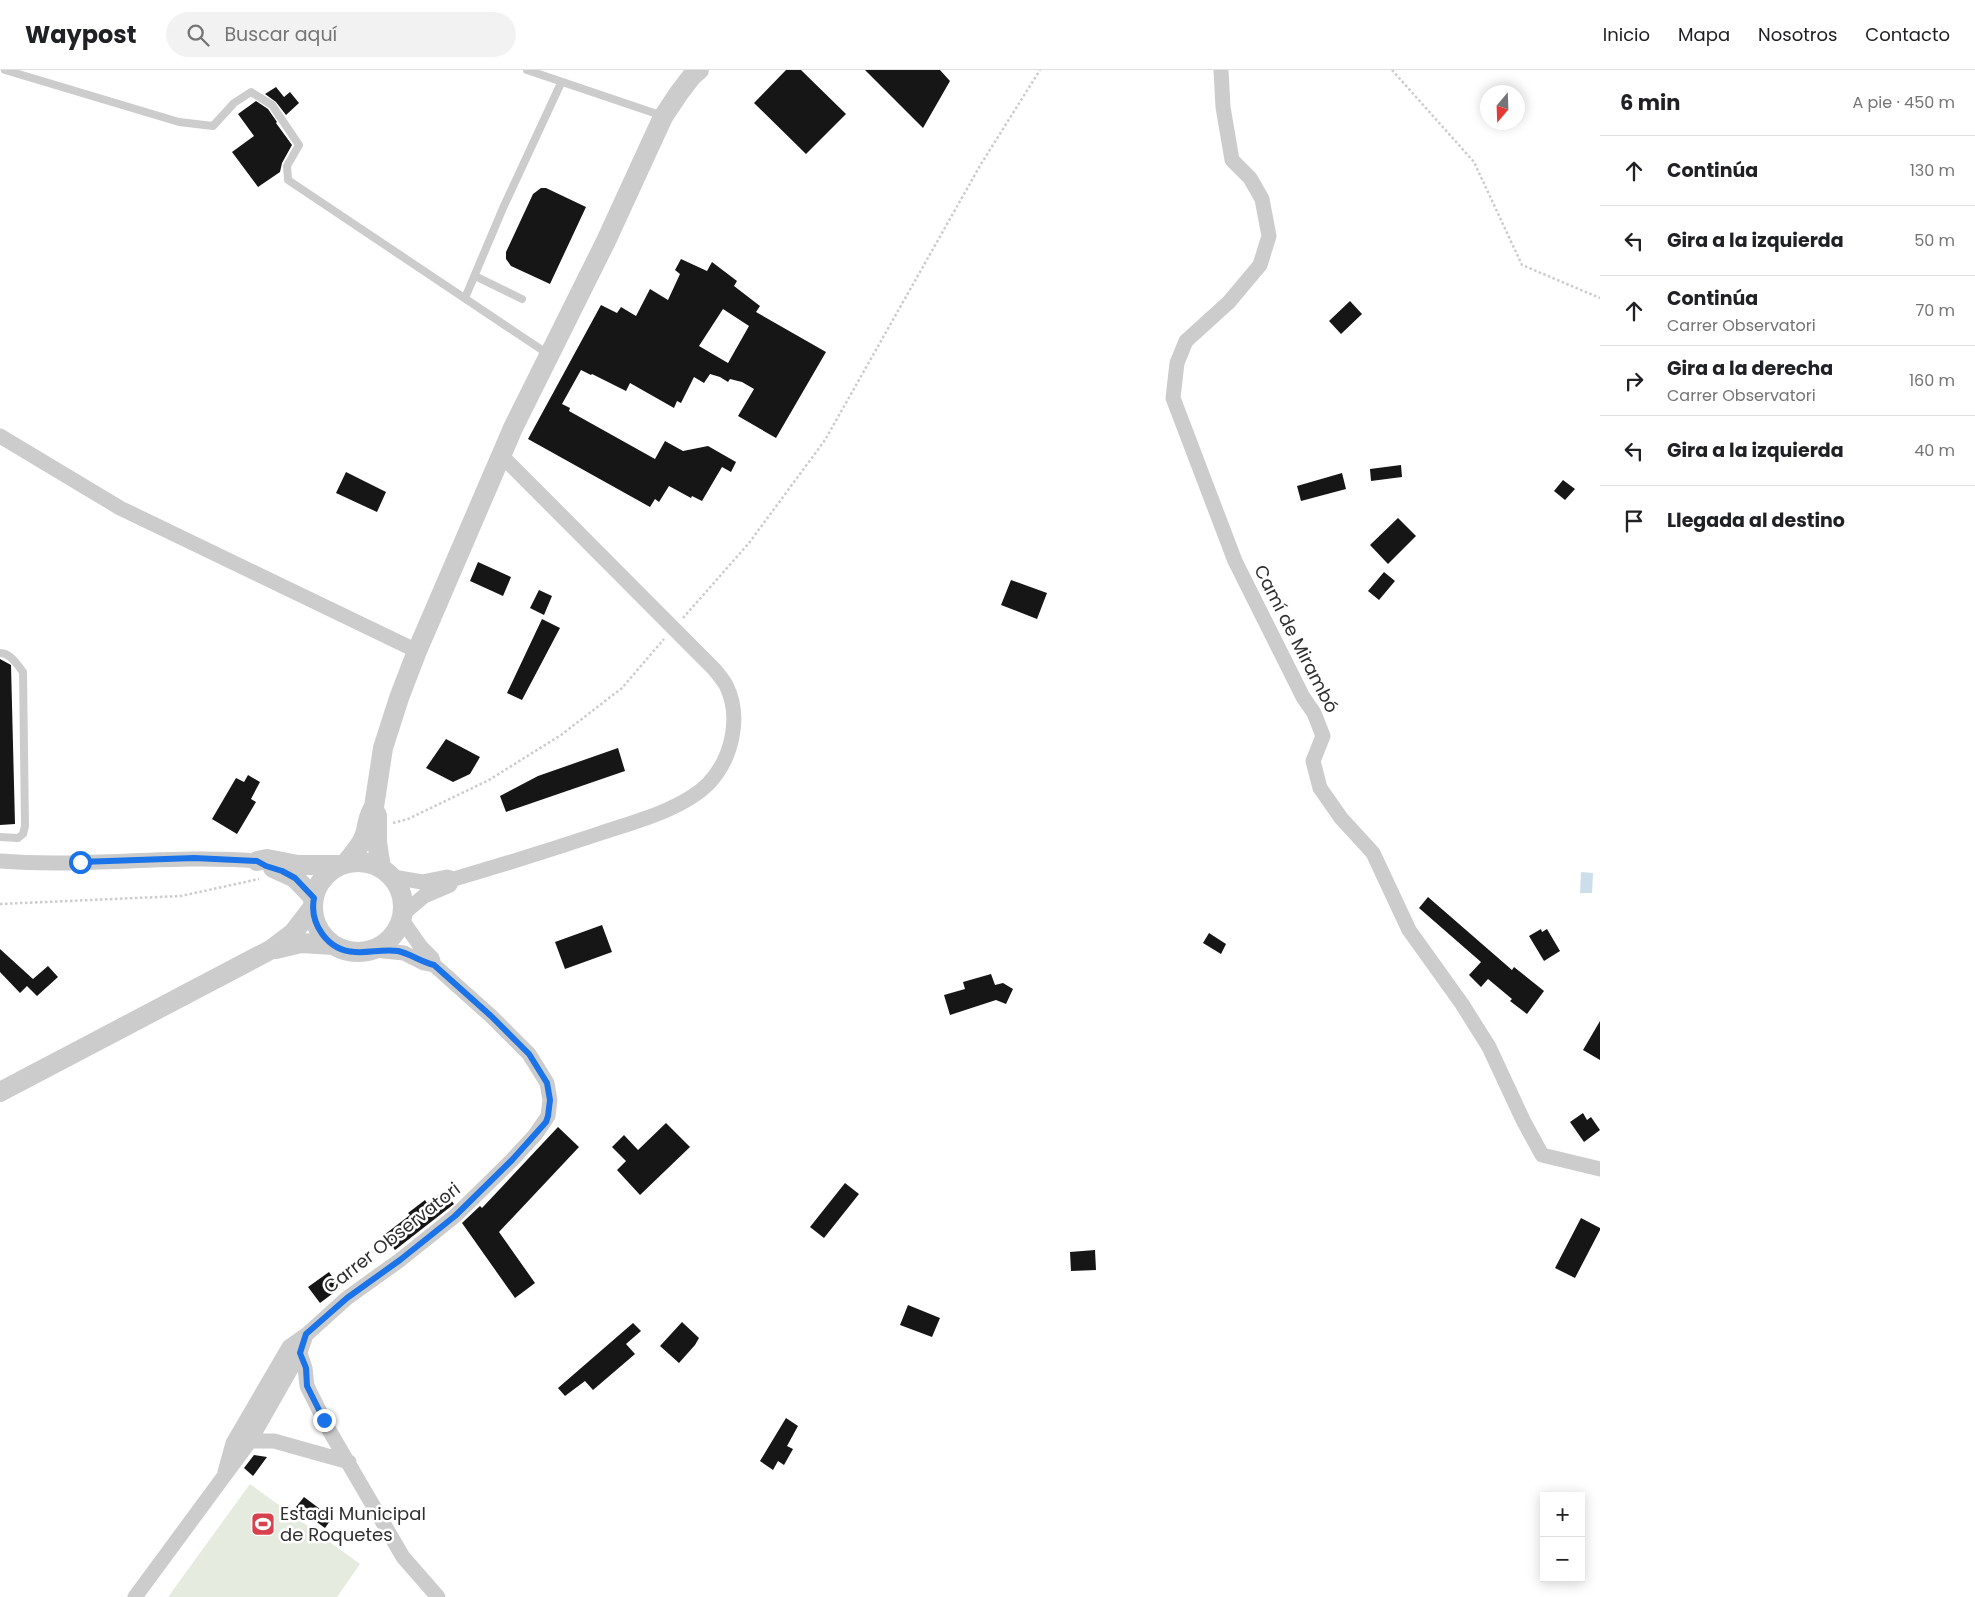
<!DOCTYPE html>
<html lang="es">
<meta charset="utf-8">
<style>
:root{--surface:#fff;--page:#f2f2f2;--text:#202124;--muted:#757577;--line:#e0e0e0}
body{margin:0;font-family:Poppins,sans-serif;background:var(--page);color:var(--text)}
.controls{position:absolute;right:15px;bottom:15px;display:grid;overflow:hidden;border-radius:0px;box-shadow:0 2px 12px #0003}
.controls button{width:45px;height:45px;display:grid;place-items:center;padding:0;border:0;border-bottom:1px solid var(--line);background:var(--surface);color:var(--text);font:25px sans-serif}
.compass{position:absolute;left:1480px;top:15px;width:45px;height:45px;border-radius:50%;background:var(--surface);box-shadow:0 2px 12px #0003;rotate:199deg}
.stop{position:absolute;width:15px;height:15px;margin:-11px;border:4px solid #1a73e8;border-radius:50%;background:#fff}
.stop.end{background:#1a73e8;border-color:#fff;box-shadow:0 1px 5px #0008}
.list{margin:0;padding:0;list-style:none}
h2{display:flex;justify-content:space-between;align-items:center;height:65px;margin:0;padding:0 20px;font-size:21px}
h2 small{font-size:16px;font-weight:400;color:var(--muted)}
.list li{display:grid;grid-template-columns:32px 1fr auto;gap:15px;align-items:center;box-sizing:border-box;height:70px;padding:0 20px;border-top:1px solid var(--line)}
.list b{display:block;font-size:19px;white-space:nowrap}
.list p{margin:0;font-size:16px;white-space:nowrap;color:var(--muted)}
.list em{font-size:16px;font-style:normal;color:var(--muted)}
.icon{flex:none;width:28px;height:28px;fill:none;stroke:currentColor;stroke-width:2;stroke-linecap:round;stroke-linejoin:round}
.map{position:relative;flex:none;width:1600px;height:1527px;overflow:hidden}
header{display:flex;align-items:center;gap:30px;box-sizing:border-box;height:70px;padding:0 25px;background:var(--surface);border-bottom:1px solid var(--line)}
header strong{font-size:24px}
nav{display:flex;gap:28px;margin-inline-start:auto;font-size:18px}
.search{width:350px;height:45px;background:var(--page);display:flex;align-items:center;gap:12px;box-sizing:border-box;padding:0 18px;border-radius:28px;color:var(--muted);font-size:19px}
main{display:flex}
aside{flex:1;background:var(--surface)}
.map>svg:first-child{display:block}
</style>
<header>
<strong>Waypost</strong>
<div class="search"><svg class="icon" aria-label="search" viewBox="0 0 24 24"><circle cx="10" cy="10" r="6"/><path d="M15 15l6 6"/></svg>Buscar aquí</div>
<nav><a>Inicio</a><a>Mapa</a><a>Nosotros</a><a>Contacto</a></nav>
</header>
<main>
<div class="map">
<svg width="1600" height="1527" viewBox="0 0 1600 1527">
<rect width="100%" height="100%" fill="#fff"/>
<path fill="#e5ebde" d="M250,1414L360,1494L337,1527H168Z"/>
<path fill="#ccdee9" d="M1581,802L1593,803L1592,823H1580Z"/>
<path fill="#161616" fill-rule="evenodd" d="M786,0H801L846,44L806,84L754,33Z
M865,0H940L950,11L923,58Z
M276,17L284,27L290,22L299,33L286,45L276,32L265,24Z
M256,31L268,39L277,52L276,53L292,75L282,93L280,102L258,117L232,82L254,66L238,44Z
M541,118H546L586,137L550,214L511,196L506,189V182L533,124Z
M681,189L707,201L712,192L737,211L734,216L760,236L756,242L826,282L776,368L738,346L754,319L742,312L730,309L728,312L720,307L710,304L704,313L694,307L681,333L677,331L674,338L630,313L626,321L592,304L591,305L581,300L562,334L570,338L569,341L655,389L665,371L683,381L708,376L736,392L731,402L722,397L702,431L692,426L691,428L669,416L659,432L655,429L650,437L528,369L601,235L617,243L621,237L636,246L650,219L668,230L680,204L675,200ZM723,239L749,256L728,293L699,276Z
M1350,231L1362,244L1341,264L1329,251Z
M1401,395L1402,407L1371,411L1370,399Z
M346,402L386,422L377,442L336,423Z
M1342,403L1346,419L1301,431L1297,416Z
M1563,410L1575,419L1565,430L1554,421Z
M1398,448L1416,466L1388,494L1370,475Z
M478,492L511,507L503,526L470,511Z
M1384,502L1395,511L1379,530L1368,521Z
M1011,510L1047,523L1037,549L1001,535Z
M539,520L552,526L544,545L530,538Z
M542,549L560,558L522,630L507,623Z
M0,589L11,595L15,754L0,755Z
M446,669L480,687L470,704L453,712L426,698Z
M618,678L625,701L506,742L500,726L538,706Z
M248,705L260,712L251,729L256,732L237,764L212,749L236,708L244,712Z
M1428,827L1512,900L1514,897L1544,921L1527,944L1510,931L1512,929L1488,909L1481,917L1469,905L1481,892L1419,838Z
M602,855L612,882L565,899L555,872Z
M1541,859L1542,862L1547,859L1560,881L1544,891L1529,866Z
M1209,863L1226,874L1221,884L1203,873Z
M0,879L33,909L48,896L58,907L37,926L27,916L20,923L0,902Z
M991,904L995,915L1003,913L1013,919L1006,934L996,930L950,945L944,925L965,919L963,912Z
M1600,951V990L1583,980Z
M1583,1043L1587,1050L1591,1047L1600,1060L1584,1072L1570,1052Z
M666,1053L690,1077L640,1125L617,1100L626,1091L612,1077L624,1065L638,1080Z
M558,1057L579,1077L499,1162L535,1213L515,1228L462,1153L480,1136L482,1138Z
M845,1113L859,1124L824,1168L810,1157Z
M444,1121L454,1134L395,1180L384,1165L410,1145L408,1143L425,1130L427,1133Z
M1581,1148L1600,1158V1160L1575,1208L1555,1198Z
M1095,1180L1096,1200L1071,1201L1070,1182Z
M329,1202L340,1218L320,1233L308,1217Z
M908,1235L940,1248L932,1267L900,1255Z
M682,1252L699,1268L695,1275L679,1293L660,1276Z
M633,1253L641,1261L626,1274L635,1284L593,1320L585,1311L565,1326L558,1318Z
M786,1348L798,1356L787,1376L793,1379L784,1395L778,1391L773,1400L760,1391Z
M254,1385L267,1387L253,1406L244,1398Z
M304,1427L332,1448L325,1458L296,1437Z"/>
<g fill="none" stroke-linecap="round" stroke-linejoin="round">
<path stroke="#ccc" stroke-width="2.5" stroke-dasharray="2.5 2.5" stroke-linecap="butt" d="M1392,0L1474,92L1522,195L1600,228
M683,548L749,473L825,370L981,94L1040,0
M393,753L408,749L489,710L561,665L622,618L664,569
M0,834L181,826L259,809"/>
<path stroke="#ccc" stroke-width="8" d="M5,0L179,52L213,56L234,33L251,22L272,35L299,75L287,96L288,110L548,284
M527,0L663,46
M475,206L522,229
M465,228L503,138L561,13
M0,583C10,583 17,594 23,602L25,756L23,764L18,768L0,767"/>
<path stroke="#ccc" stroke-width="15" d="M1221,0L1223,37L1232,90L1250,108L1262,129L1269,166L1260,195L1229,232L1186,271L1177,293L1173,328L1235,491L1303,627L1314,643L1323,666L1313,691L1320,718L1341,748L1373,783L1409,860L1462,934L1489,977L1523,1050L1542,1085L1600,1099
M0,366L120,438L417,581
M0,791C86,798 172,784 257,791
M393,807L422,812L447,807L454,809C502,795 550,780 598,764C633,752 682,740 708,714C732,689 742,647 726,615C723,610 719,605 715,600L501,385
M404,843L424,826L450,815L451,812
M402,850L421,877L432,888L434,895
M374,880L404,883L424,893L434,895
M300,1283L305,1298L307,1316L329,1360L403,1487L438,1527
M250,1371H274L349,1392
M225,1402L233,1373L289,1277L306,1265L347,1228L400,1190L455,1146L512,1090L535,1065L548,1046L550,1030L547,1013L529,984L491,946L434,895
M135,1527L250,1371L300,1283L306,1265"/>
<path stroke="#ccc" stroke-width="20" d="M377,745V772L381,798
M257,791L267,789L298,795H339
M313 837a45 45 0 1 1 90 0a45 45 0 1 1-90 0Z
M346,793C352,785 360,777 364,767C368,757 367,746 374,737L383,678L399,628L417,581L513,358L606,171L663,47L679,23L692,6L699,0
M273,798L295,808L314,828
M276,879L301,873L334,875
M0,1022L272,879L293,863L313,837"/>
</g>
<g fill="none" stroke-linecap="round" stroke-linejoin="round">
<path stroke="#1a73e8" stroke-width="6" d="M80,792L194,788L257,791L266,796L282,801L295,808L314,828C309,854 328,881 355,882C370,883 382,879 398,881C411,884 421,892 434,895L491,946L529,984L547,1013L550,1030L548,1046L546,1052L512,1090L455,1146L400,1190L347,1228L306,1264L300,1283L306,1298L307,1316L324,1350"/>
</g>
<defs>
<g id="stadium-square" transform="scale(1.25)"><rect x="-9" y="-9" width="18" height="18" rx="4" fill="#d7414d" stroke="#fff"/><path d="M0-5a6.5 5 0 1 0 0 10a6.5 5 0 1 0 0-10ZM-3.5-1.8h7v3.6h-7Z" fill="#fff"/></g>
</defs>
<g fill-rule="evenodd">
<use href="#stadium-square" x="263" y="1454"/>
</g>
<g text-anchor="middle" stroke-width="5" stroke-linejoin="round" paint-order="stroke">
<g font-size="18" fill="#2f2f2f" stroke="#fff">
<text transform="translate(1296 569) rotate(63)" y="6">Camí de Mirambó</text>
<text transform="translate(392 1168) rotate(-38)" y="6">Carrer Observatori</text>
</g>
<g font-size="18" fill="#2f2f2f" stroke="#fff" text-anchor="start">
<text x="280" y="1450">Estadi Municipal<tspan x="280" dy="21">de Roquetes</tspan></text>
</g>
</g>
</svg>
<div class="controls">
<button>+</button>
<button>−</button>
</div>
<svg class="compass" viewBox="-18 -18 36 36"><path d="M0-13l5 13h-10z" fill="#e53935"/><path d="M0 13l5-13h-10z" fill="#757577"/></svg>
<div class="stop" style="left:80px;top:792px"></div>
<div class="stop end" style="left:324px;top:1350px"></div>
</div>
<aside>
<h2>6 min<small>A pie · 450 m</small></h2>
<ul class="list">
<li><svg class="icon" aria-label="ahead" viewBox="0 0 24 24"><path d="M12 20V5M6 11l6-6 6 6"/></svg><div><b>Continúa</b></div><em>130 m</em></li>
<li><svg class="icon" aria-label="left" viewBox="0 0 24 24"><path d="M17 20v-9H6M10 6l-5 5 5 5"/></svg><div><b>Gira a la izquierda</b></div><em>50 m</em></li>
<li><svg class="icon" aria-label="ahead" viewBox="0 0 24 24"><path d="M12 20V5M6 11l6-6 6 6"/></svg><div><b>Continúa</b><p>Carrer Observatori</p></div><em>70 m</em></li>
<li><svg class="icon" aria-label="right" viewBox="0 0 24 24"><path d="M7 20v-9h11M14 6l5 5-5 5"/></svg><div><b>Gira a la derecha</b><p>Carrer Observatori</p></div><em>160 m</em></li>
<li><svg class="icon" aria-label="left" viewBox="0 0 24 24"><path d="M17 20v-9H6M10 6l-5 5 5 5"/></svg><div><b>Gira a la izquierda</b></div><em>40 m</em></li>
<li><svg class="icon" aria-label="arrive" viewBox="0 0 24 24"><path d="M6 21V4h12l-3 4 3 4H6"/></svg><div><b>Llegada al destino</b></div></li>
</ul>
</aside>
</main>
